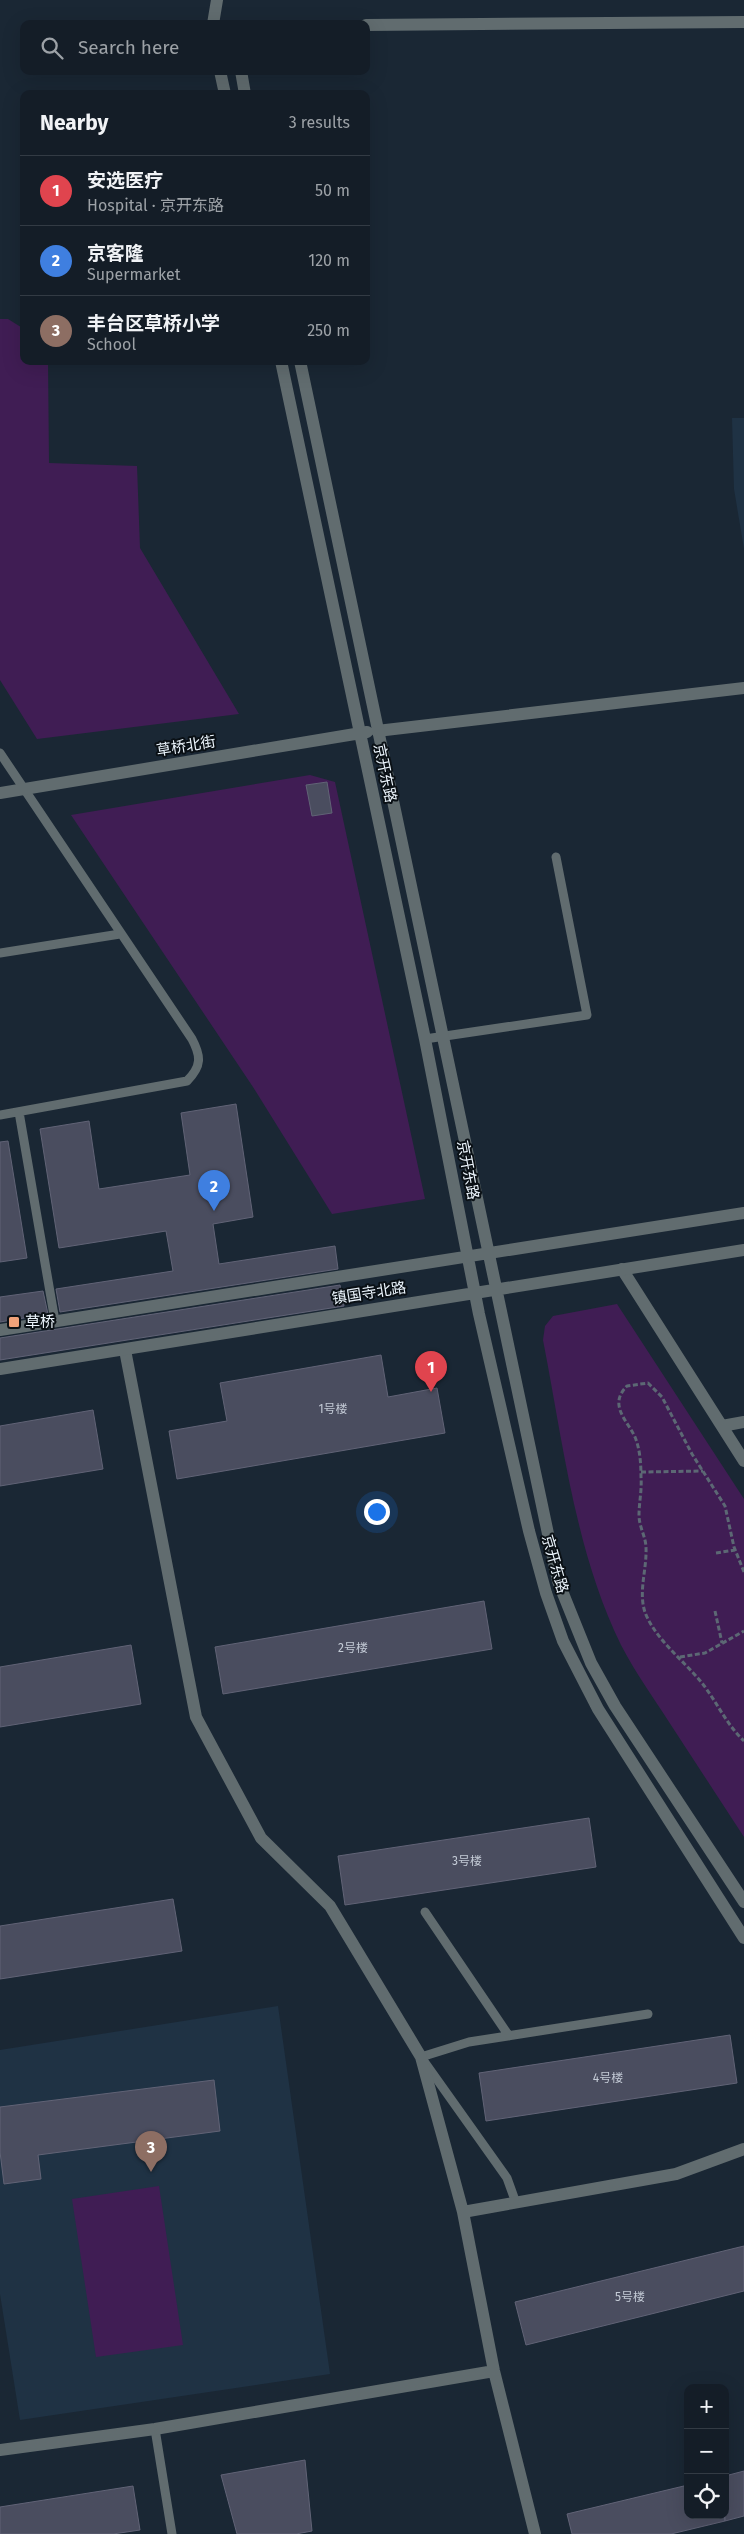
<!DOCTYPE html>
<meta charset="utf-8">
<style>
:root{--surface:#141d27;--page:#1d262f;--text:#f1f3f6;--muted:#9da2a7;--line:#333b44;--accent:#db2777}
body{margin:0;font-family:"Fira Sans","Noto Sans SC",sans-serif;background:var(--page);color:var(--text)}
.controls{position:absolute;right:15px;bottom:15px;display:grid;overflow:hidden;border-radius:10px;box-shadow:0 5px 20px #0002}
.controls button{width:45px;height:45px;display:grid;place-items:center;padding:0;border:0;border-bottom:1px solid var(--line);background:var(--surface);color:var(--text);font:25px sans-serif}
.you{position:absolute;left:376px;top:1511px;width:18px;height:18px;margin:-12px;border:4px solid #fff;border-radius:50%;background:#1a73e8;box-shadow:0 0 0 8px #1a73e833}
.badge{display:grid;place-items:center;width:32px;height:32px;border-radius:50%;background:var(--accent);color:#fff;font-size:16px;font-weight:700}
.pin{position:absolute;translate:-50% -41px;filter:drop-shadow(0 1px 2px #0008)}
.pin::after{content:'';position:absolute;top:26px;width:18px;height:15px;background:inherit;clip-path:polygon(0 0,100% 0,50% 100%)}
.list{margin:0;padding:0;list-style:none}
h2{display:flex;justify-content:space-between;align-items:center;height:65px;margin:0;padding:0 20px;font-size:21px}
h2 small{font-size:16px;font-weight:400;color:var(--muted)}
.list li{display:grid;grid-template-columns:32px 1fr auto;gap:15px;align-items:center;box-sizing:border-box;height:70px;padding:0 20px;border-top:1px solid var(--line)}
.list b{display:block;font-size:19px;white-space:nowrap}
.list p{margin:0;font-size:16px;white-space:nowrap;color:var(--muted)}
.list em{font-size:16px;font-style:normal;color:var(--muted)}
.icon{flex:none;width:28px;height:28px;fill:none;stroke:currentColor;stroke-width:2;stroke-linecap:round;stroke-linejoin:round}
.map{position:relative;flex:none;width:744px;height:2534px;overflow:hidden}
.search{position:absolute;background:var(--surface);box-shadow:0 5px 20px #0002;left:20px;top:20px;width:350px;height:55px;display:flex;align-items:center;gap:12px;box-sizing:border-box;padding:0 18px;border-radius:10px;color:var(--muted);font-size:19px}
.panel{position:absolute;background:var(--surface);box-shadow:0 5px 20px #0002;left:20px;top:90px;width:350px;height:275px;border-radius:10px}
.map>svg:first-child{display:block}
</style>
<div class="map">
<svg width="744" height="2534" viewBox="0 0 744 2534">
<rect width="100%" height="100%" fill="#1a2734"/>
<path fill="#1f3244" d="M732,418H744V549L734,489Z
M278,2006L330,2374L20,2420L0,2294V2050Z"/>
<path fill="#401d54" d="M0,319H8L24,329V361H48L49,463L137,466L140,548L239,714L37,739L0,680Z
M310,775L335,782L425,1199L332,1214L253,1087L71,815Z
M617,1304L744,1499V1837C719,1799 694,1760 669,1722C653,1697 635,1672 621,1645C575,1551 563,1442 543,1340L545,1326L553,1316Z
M159,2186L183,2345L96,2357L72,2199Z"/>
<path fill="#4a4d5f" stroke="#616376" d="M327,782L332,813L312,816L306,785Z
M236,1104L253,1217L213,1224L219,1264L335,1246L338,1269L60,1312L56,1289L173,1271L166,1231L59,1248L40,1129L89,1121L99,1189L190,1175L181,1113Z
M8,1141L27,1258L0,1262V1142Z
M340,1285L344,1306L0,1360V1338Z
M43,1291L48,1314L0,1322V1297Z
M381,1355L388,1397L437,1388L445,1433L177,1479L169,1431L227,1421L220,1383Z
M93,1410L103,1469L0,1486V1426Z
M484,1601L492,1649L223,1694L215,1647Z
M131,1645L141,1704L0,1727V1667Z
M589,1818L596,1867L345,1905L338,1856Z
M173,1899L182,1951L0,1979V1926Z
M730,2035L737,2083L486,2121L479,2073Z
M214,2080L220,2131L38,2155L41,2179L4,2184L0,2152V2107Z
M744,2246V2291L526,2345L515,2302Z
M305,2460L312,2531L296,2534H237L221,2475Z
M744,2471V2516L725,2521V2476Z
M688,2485V2515H724L725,2521L671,2534H572L567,2514Z
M133,2486L140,2530L113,2534H0V2507Z"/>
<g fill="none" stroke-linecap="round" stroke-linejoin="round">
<path stroke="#5c6874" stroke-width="3" stroke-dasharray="5 2.5" stroke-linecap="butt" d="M641,1472L703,1471
M716,1553L735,1550
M744,1572L734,1547L725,1506L692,1454L662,1397L648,1383L627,1386C608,1405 627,1420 635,1437C640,1449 641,1464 641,1477C642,1490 639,1503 639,1515C639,1527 646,1537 646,1548C647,1572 636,1597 648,1619C660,1643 685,1662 702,1683C717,1702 726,1724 744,1741
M715,1611L722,1643
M680,1657L705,1653L744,1631"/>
<path stroke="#616c6f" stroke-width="9" d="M0,753L192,1039C201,1056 202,1066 187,1081L0,1115
M0,953L120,934
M425,1039L587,1015L556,857
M19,1112L55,1321
M425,1912L509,2036
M516,2203L507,2178L421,2057L469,2042L648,2014
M155,2429L172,2534"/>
<path stroke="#616c6f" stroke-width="12" d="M213,24L217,0
M366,25L744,22
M377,731L744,688
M622,1269L744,1461
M125,1350L196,1717L261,1838L330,1906L421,2057L463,2212L676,2174L744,2149
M722,1426L744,1422
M463,2212L494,2371L535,2534
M0,2450L155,2429L494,2371"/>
<path stroke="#616c6f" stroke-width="12" d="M220,71L225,94
M241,71L245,94
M281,361L425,1039L479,1314L529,1531L546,1593L563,1641L598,1709L744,1938
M300,361L558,1581L591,1663L615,1706L744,1902
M0,793L367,732
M0,1330L744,1213
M0,1369L744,1250"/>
</g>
<rect fill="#f0a27a" stroke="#0a1015" stroke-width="2" x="8" y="1316" width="12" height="12" rx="2.5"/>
<g text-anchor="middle" stroke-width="4" stroke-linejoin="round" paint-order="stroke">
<g font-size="12" fill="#c4cbd6">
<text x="333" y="1413">1号楼</text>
<text x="353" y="1652">2号楼</text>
<text x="467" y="1865">3号楼</text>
<text x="608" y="2082">4号楼</text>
<text x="630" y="2301">5号楼</text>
</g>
<g font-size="15" fill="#ecf5fd" stroke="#0a1015">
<text transform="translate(186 746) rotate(-9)" y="5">草桥北街</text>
<text transform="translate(385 773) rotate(78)" y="5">京开东路</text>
<text transform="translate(468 1170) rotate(79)" y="5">京开东路</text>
<text transform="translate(369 1293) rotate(-9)" y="5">镇国寺北路</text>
<text transform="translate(555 1564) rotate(74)" y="5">京开东路</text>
</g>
<g font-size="15" fill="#ecf5fd" stroke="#0a1015" text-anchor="start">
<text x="25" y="1327">草桥</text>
</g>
</g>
</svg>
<div class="controls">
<button>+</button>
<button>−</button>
<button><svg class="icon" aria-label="locate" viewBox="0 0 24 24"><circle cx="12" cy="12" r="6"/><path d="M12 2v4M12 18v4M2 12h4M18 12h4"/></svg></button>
</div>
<div class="you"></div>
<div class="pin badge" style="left:431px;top:1392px;background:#e0444e">1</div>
<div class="pin badge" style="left:214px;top:1211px;background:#3f7fe0">2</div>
<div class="pin badge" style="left:151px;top:2172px;background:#8d6e63">3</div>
<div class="search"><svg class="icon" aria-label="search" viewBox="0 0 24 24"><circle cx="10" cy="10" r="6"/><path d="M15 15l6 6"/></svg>Search here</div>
<section class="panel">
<h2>Nearby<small>3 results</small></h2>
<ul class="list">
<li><span class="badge" style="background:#e0444e">1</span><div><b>安选医疗</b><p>Hospital · 京开东路</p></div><em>50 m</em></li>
<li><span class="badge" style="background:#3f7fe0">2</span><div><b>京客隆</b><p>Supermarket</p></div><em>120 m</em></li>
<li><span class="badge" style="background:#8d6e63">3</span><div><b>丰台区草桥小学</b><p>School</p></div><em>250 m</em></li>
</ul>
</section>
</div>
